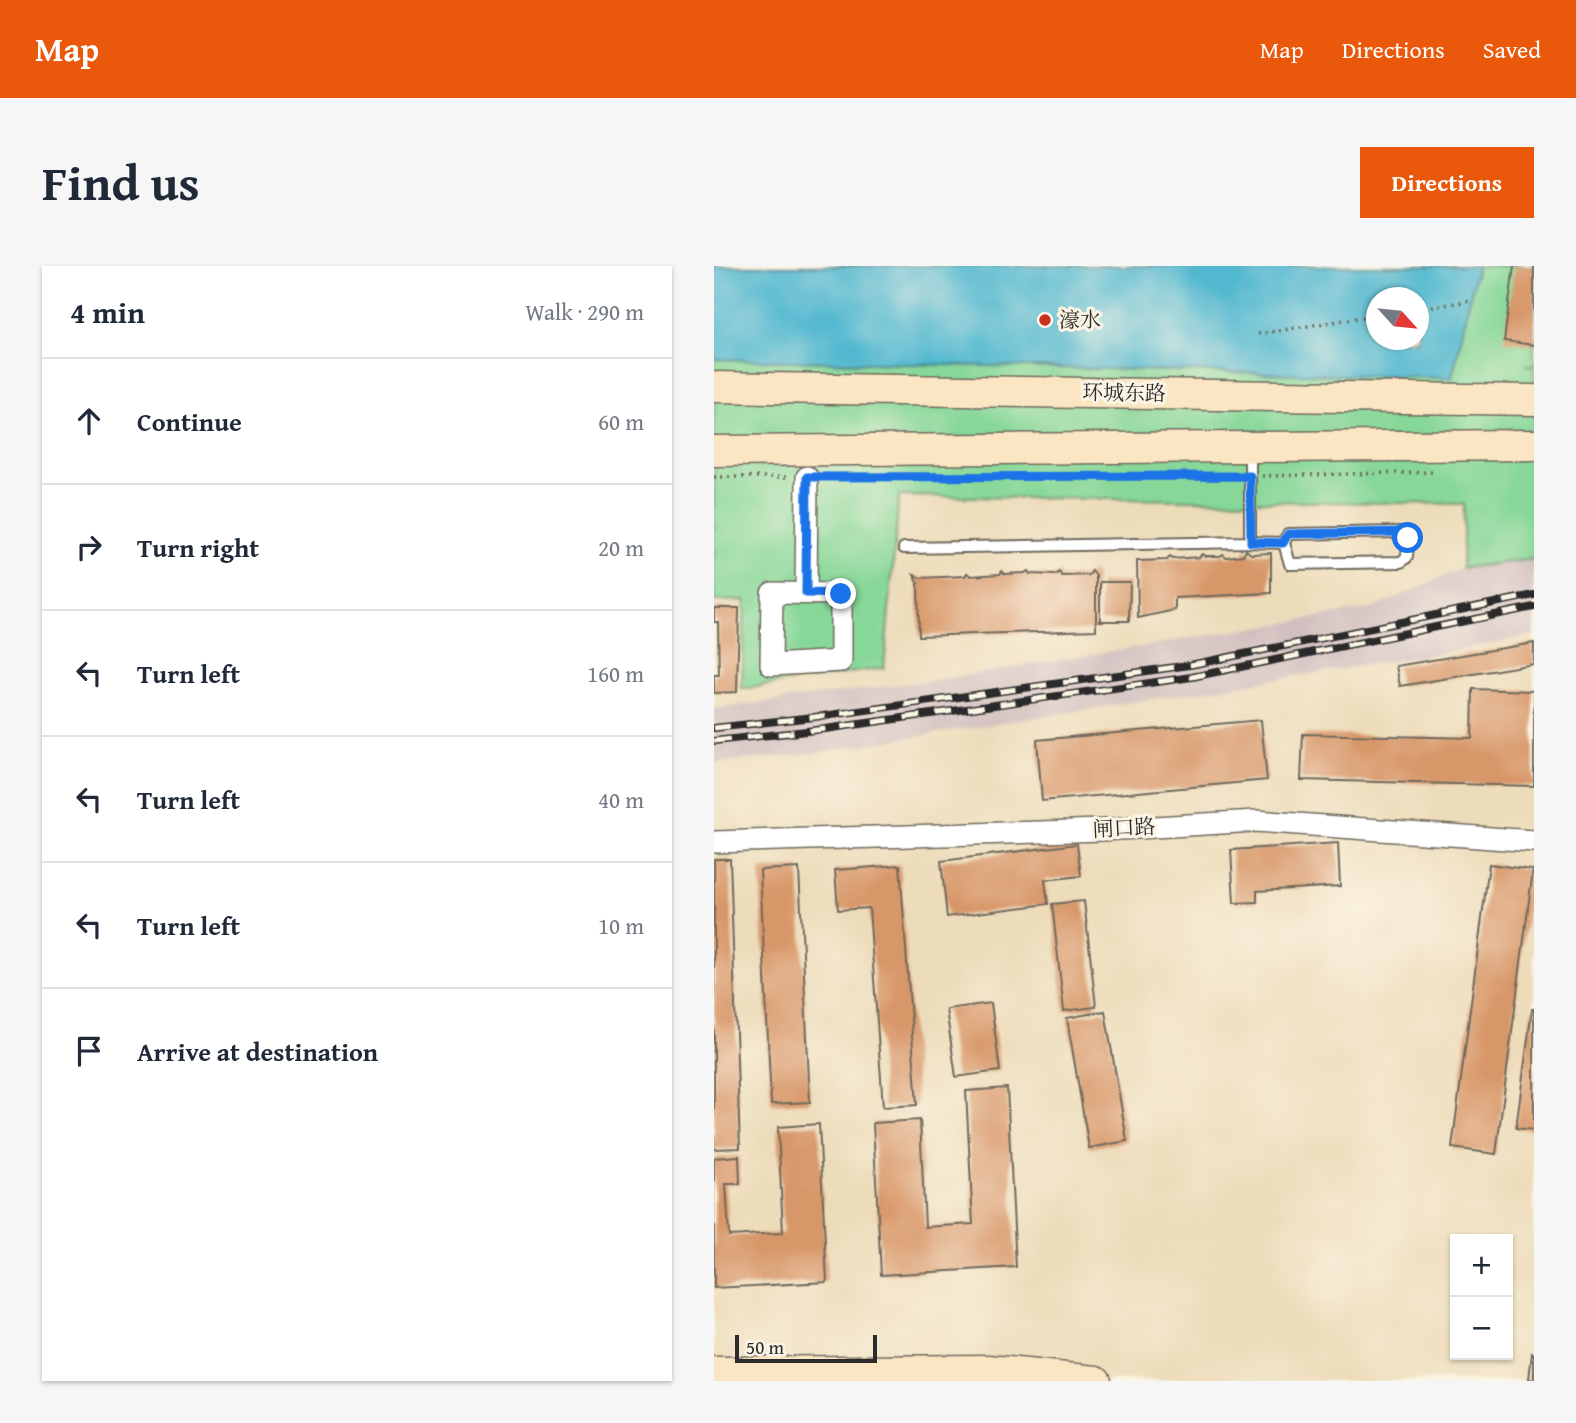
<!DOCTYPE html>
<meta charset="utf-8">
<style>
:root{--surface:#fff;--page:#f6f6f7;--text:#1f2937;--muted:#747a83;--line:#e0e1e3;--accent:#ea580c}
body{margin:0;font-family:"Gentium Book Plus","Noto Serif SC",serif;background:var(--page);color:var(--text)}
.controls{position:absolute;right:21px;bottom:21px;display:grid;overflow:hidden;border-radius:0px;box-shadow:0 2px 5px #0004}
.controls button{width:63px;height:63px;display:grid;place-items:center;padding:0;border:0;border-bottom:2px solid var(--line);background:var(--surface);color:var(--text);font:35px sans-serif}
.compass{position:absolute;left:652px;top:21px;width:63px;height:63px;border-radius:50%;background:var(--surface);box-shadow:0 2px 5px #0004;rotate:117deg}
.scale{position:absolute;left:21px;bottom:18px;width:142px;box-sizing:border-box;padding-left:7px;border:4px solid #2b2b2b;border-top:0;font-size:19px;line-height:24px;white-space:nowrap;color:#2b2b2b;-webkit-text-stroke:5px #fcf5e5;paint-order:stroke}
.stop{position:absolute;width:21px;height:21px;margin:-16px;border:5px solid #1a73e8;border-radius:50%;background:#fff}
.stop.end{background:#1a73e8;border-color:#fff;box-shadow:0 2px 7px #0008}
.list{margin:0;padding:0;list-style:none}
h2{display:flex;justify-content:space-between;align-items:center;height:91px;margin:0;padding:0 28px;font-size:30px}
h2 small{font-size:23px;font-weight:400;color:var(--muted)}
.list li{display:grid;grid-template-columns:46px 1fr auto;gap:21px;align-items:center;box-sizing:border-box;height:126px;padding:0 28px;border-top:2px solid var(--line)}
.list b{display:block;font-size:26px;white-space:nowrap}
.list em{font-size:23px;font-style:normal;color:var(--muted)}
.icon{flex:none;width:38px;height:38px;fill:none;stroke:currentColor;stroke-width:2;stroke-linecap:round;stroke-linejoin:round}
.map{position:relative;flex:none;width:820px;height:1115px;overflow:hidden;border-radius:0px}
header{display:flex;align-items:center;gap:42px;box-sizing:border-box;height:98px;padding:0 35px;background:var(--accent);color:#fff}
header strong{font-size:33px}
nav{display:flex;gap:38px;margin-inline-start:auto;font-size:24px}
.intro{display:flex;align-items:center;justify-content:space-between;box-sizing:border-box;height:168px;padding:0 42px}
h1{margin:0;font-size:49px}
.button{padding:18px 32px;border-radius:0px;background:var(--accent);color:#fff;font-size:24px;font-weight:700}
main{display:flex;gap:42px;padding:0 42px}
aside{flex:1;background:var(--surface);border-radius:0px;box-shadow:0 2px 5px #0004}
.map>svg:first-child{display:block}
</style>
<header>
<strong>Map</strong>
<nav><a>Map</a><a>Directions</a><a>Saved</a></nav>
</header>
<div class="intro"><h1>Find us</h1><a class="button">Directions</a></div>
<main>
<aside>
<h2>4 min<small>Walk · 290 m</small></h2>
<ul class="list">
<li><svg class="icon" aria-label="ahead" viewBox="0 0 24 24"><path d="M12 20V5M6 11l6-6 6 6"/></svg><div><b>Continue</b></div><em>60 m</em></li>
<li><svg class="icon" aria-label="right" viewBox="0 0 24 24"><path d="M7 20v-9h11M14 6l5 5-5 5"/></svg><div><b>Turn right</b></div><em>20 m</em></li>
<li><svg class="icon" aria-label="left" viewBox="0 0 24 24"><path d="M17 20v-9H6M10 6l-5 5 5 5"/></svg><div><b>Turn left</b></div><em>160 m</em></li>
<li><svg class="icon" aria-label="left" viewBox="0 0 24 24"><path d="M17 20v-9H6M10 6l-5 5 5 5"/></svg><div><b>Turn left</b></div><em>40 m</em></li>
<li><svg class="icon" aria-label="left" viewBox="0 0 24 24"><path d="M17 20v-9H6M10 6l-5 5 5 5"/></svg><div><b>Turn left</b></div><em>10 m</em></li>
<li><svg class="icon" aria-label="arrive" viewBox="0 0 24 24"><path d="M6 21V4h12l-3 4 3 4H6"/></svg><div><b>Arrive at destination</b></div></li>
</ul>
</aside>
<div class="map">
<svg width="820" height="1115" viewBox="0 0 820 1115">
<rect width="100%" height="100%" fill="#fcf5e5"/>
<filter id="ink" filterUnits="userSpaceOnUse"><feTurbulence type="fractalNoise" baseFrequency=".0143" numOctaves="2"/><feDisplacementMap in="SourceGraphic" scale="14" xChannelSelector="R" yChannelSelector="G"/><feConvolveMatrix kernelMatrix="1 2 1 2 8 2 1 2 1" color-interpolation-filters="sRGB"/></filter>
<filter id="wash" filterUnits="userSpaceOnUse"><feTurbulence type="fractalNoise" baseFrequency=".00686" numOctaves="4" result="noise"/><feDisplacementMap in="SourceGraphic" scale="28" xChannelSelector="R" yChannelSelector="G"/><feGaussianBlur stdDeviation="1.57" result="paint"/><feColorMatrix in="noise" values="0 0 0 0 0 0 0 0 0 0 0 0 0 0 0 0 0 1.4 0 .05"/><feComposite in="paint" operator="in"/></filter>
<g filter="url(#wash)">
<rect width="100%" height="100%" fill="#eddcba"/>
<path fill="#d1bfbf" d="M820,293V369L733,386L93,488L0,497V443L237,412L659,342L748,302Z"/>
<path fill="#86d798" stroke="#588162" stroke-width="2" d="M763,0H820V99H811L820,100V293L748,302L750,238L185,230L170,402L28,423L31,334L0,335V93L738,112Z"/>
<path fill="#51b8d0" stroke="#3e727e" stroke-width="2" fill-rule="evenodd" d="M0,0H763L738,112L0,93ZM662,32H704V74H662Z"/>
<g id="blocks">
<path fill="#d89769" d="M800,0H820V79L790,75Z
M532,284L537,288L557,287V327L461,332V344L424,352L423,295L453,294L456,291L459,293L485,291L488,288L491,290H506L509,288L512,291L529,289Z
M288,305L291,308L311,307L314,305L316,308L342,309L345,306L348,310L375,309L378,305L382,310V364L205,370L204,317L200,309L206,312L251,310L253,307L257,310L286,308Z
M386,316H416L415,355H386Z
M0,342H25L23,426L0,427V409H5L4,356H0Z
M820,377V398L686,420L682,400Z
M759,423L820,425V520L587,514L589,468L758,472Z
M547,454L553,514L328,535L323,474Z
M624,577L626,620L543,625V636L520,637L517,584Z
M363,578L367,610L331,614L334,638L233,651L227,595Z
M0,593H16L26,882L0,883Z
M775,598L819,604L782,888L738,882Z
M186,599L203,839L169,841L155,642L124,644L121,604Z
M85,602L96,836L57,838L46,604Z
M370,635L382,741L350,745L338,638Z
M277,737L286,805L242,811L232,743Z
M818,743H820V864L802,862Z
M391,745L413,875L375,882L353,752Z
M293,822L302,1001L167,1009L159,857L206,854L211,961L259,958L252,825Z
M105,858L113,1016L0,1022V892L25,890L26,918H12L15,970L69,967L64,861Z
M818,1087L820,1088V1114L815,1113Z"/>
</g>
</g>
<g filter="url(#ink)">
<use href="#blocks" fill-opacity="0" stroke="#6f695d" stroke-width="2"/>
<g fill="none" stroke-linecap="round" stroke-linejoin="round">
<g stroke="#6f695d" stroke-width="14">
<path id="lane" d="M536,184V276L570,277L576,298L687,296L693,291L694,272L686,266L574,268L570,277
M190,282L536,276"/>
</g>
<g stroke="#6f695d" stroke-width="24">
<path id="street" d="M58,327L127,328V395L57,399Z
M92,327L93,211
M0,576L389,564L542,555L820,575"/>
</g>
<g stroke="#6f695d" stroke-width="33">
<path id="secondary" d="M0,121L820,134
M0,185L820,179
M0,1106L274,1104L382,1115"/>
</g>
<path stroke="#6f695d" stroke-width="3.5" stroke-dasharray="2 5" stroke-linecap="butt" d="M704,43L755,35
M544,68L662,49
M548,210L719,206
M0,211H75
M111,211L523,210"/>
<use href="#lane" stroke="#fff" stroke-width="10"/>
<use href="#street" stroke="#fff" stroke-width="21"/>
<use href="#secondary" stroke="#fbe6c4" stroke-width="30"/>
<g stroke="#2b2b2b" stroke-width="8">
<path id="rail" d="M0,462L109,450L476,399L820,329
M0,475L111,463L478,411L820,341"/>
</g>
<use href="#rail" stroke="#fcf5e5" stroke-width="5" stroke-dasharray="16" stroke-linecap="butt"/>
</g>
</g>
<g fill="none" stroke-linecap="round" stroke-linejoin="round" filter="url(#ink)">
<path stroke="#1a73e8" stroke-width="9" d="M127,328L92,327L93,211L536,210L537,276L569,277L574,268L686,266L694,272"/>
</g>
<circle fill="#c8321e" stroke="#fcf5e5" stroke-width="2.5" cx="331" cy="54" r="7"/>
<g text-anchor="middle" stroke-width="6" stroke-linejoin="round" paint-order="stroke">
<g font-size="21" fill="#2b2b2b" stroke="#fcf5e5" text-anchor="start">
<text x="345" y="61">濠水</text>
</g>
<g font-size="21" fill="#2b2b2b" stroke="#fcf5e5">
<text transform="translate(410 127) rotate(1)" y="7">环城东路</text>
<text transform="translate(410 562) rotate(-3)" y="7">闸口路</text>
</g>
</g>
</svg>
<div class="controls">
<button>+</button>
<button>−</button>
</div>
<svg class="compass" viewBox="-18 -18 36 36"><path d="M0-13l5 13h-10z" fill="#e53935"/><path d="M0 13l5-13h-10z" fill="#747a83"/></svg>
<div class="scale">50 m</div>
<div class="stop" style="left:694px;top:272px"></div>
<div class="stop end" style="left:127px;top:328px"></div>
</div>
</main>
